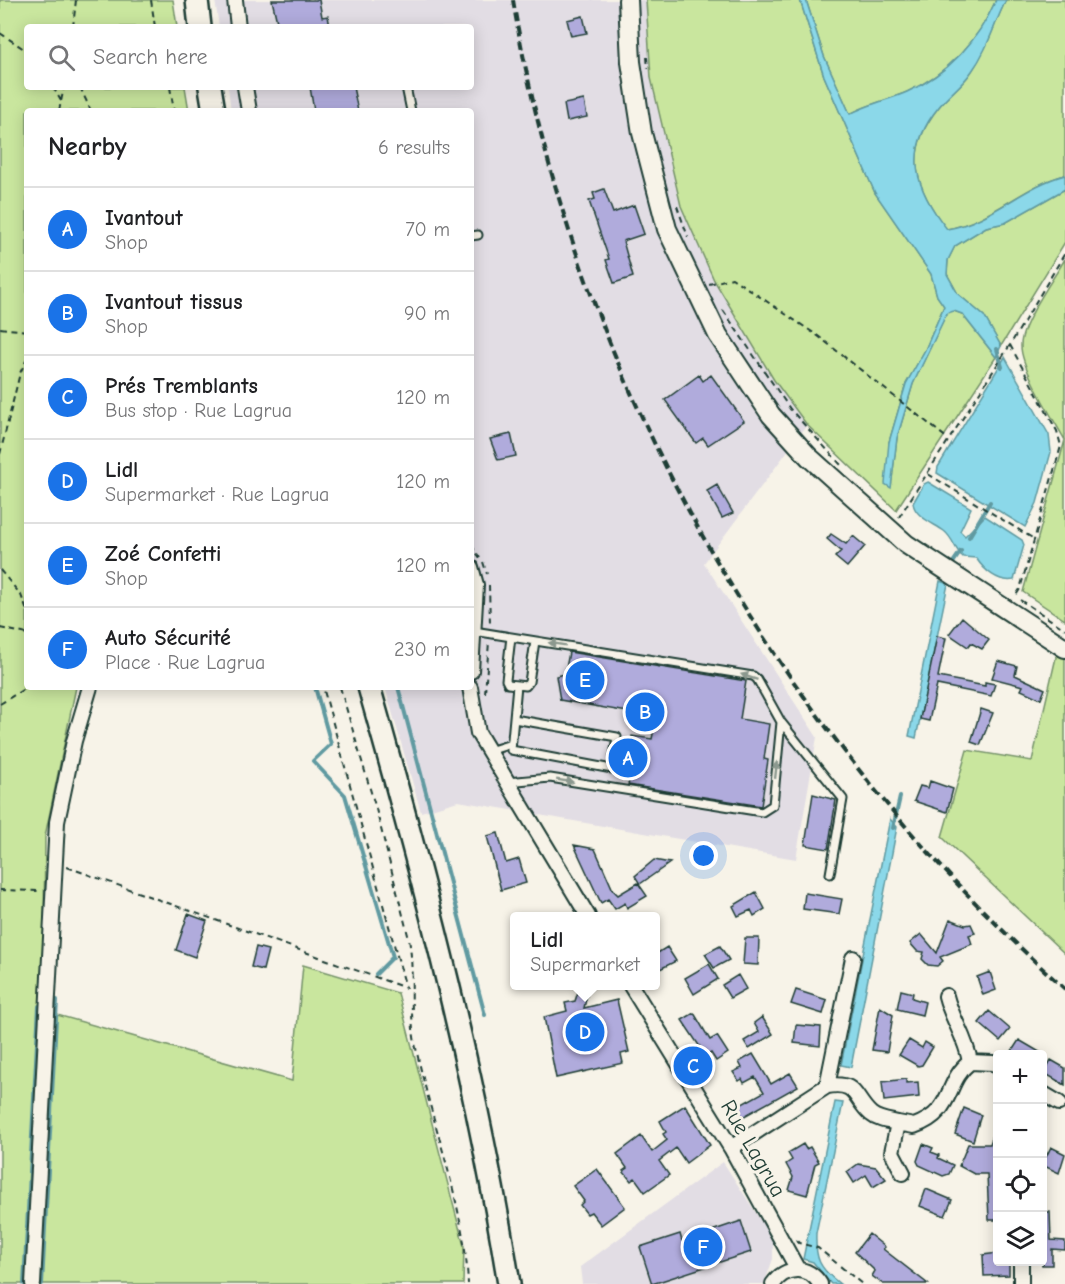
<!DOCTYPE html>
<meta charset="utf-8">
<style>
:root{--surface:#fff;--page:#f2f2f2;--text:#202124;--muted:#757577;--line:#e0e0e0;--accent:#1a73e8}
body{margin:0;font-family:"Comic Neue",sans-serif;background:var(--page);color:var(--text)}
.controls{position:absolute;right:18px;bottom:18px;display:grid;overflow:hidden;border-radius:6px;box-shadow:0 3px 15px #0003}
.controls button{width:54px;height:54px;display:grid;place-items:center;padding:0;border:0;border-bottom:2px solid var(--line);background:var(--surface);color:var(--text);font:30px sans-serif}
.you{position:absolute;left:704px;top:856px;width:21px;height:21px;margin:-15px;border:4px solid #fff;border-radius:50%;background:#1a73e8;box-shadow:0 0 0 9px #1a73e833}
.badge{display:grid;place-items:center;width:39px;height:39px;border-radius:50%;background:var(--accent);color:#fff;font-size:20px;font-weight:700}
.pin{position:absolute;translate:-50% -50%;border:3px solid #fff;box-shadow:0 2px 6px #0006}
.popup{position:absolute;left:510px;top:912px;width:150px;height:78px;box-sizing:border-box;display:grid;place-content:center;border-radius:6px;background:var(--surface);filter:drop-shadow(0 2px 4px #0005);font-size:20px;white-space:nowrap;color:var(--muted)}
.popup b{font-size:22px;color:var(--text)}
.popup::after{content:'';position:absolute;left:50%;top:100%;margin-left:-12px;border:12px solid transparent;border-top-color:var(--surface)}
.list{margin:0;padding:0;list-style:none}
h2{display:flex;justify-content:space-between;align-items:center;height:78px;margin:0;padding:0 24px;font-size:26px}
h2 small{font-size:20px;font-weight:400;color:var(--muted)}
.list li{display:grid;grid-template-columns:39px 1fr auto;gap:18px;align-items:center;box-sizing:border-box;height:84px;padding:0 24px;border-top:2px solid var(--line)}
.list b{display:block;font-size:22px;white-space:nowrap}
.list p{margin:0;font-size:20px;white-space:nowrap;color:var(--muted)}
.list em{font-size:20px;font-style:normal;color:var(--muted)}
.icon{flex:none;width:33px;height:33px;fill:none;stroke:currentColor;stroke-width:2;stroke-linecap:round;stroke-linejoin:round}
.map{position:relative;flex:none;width:1065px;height:1284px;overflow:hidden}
.search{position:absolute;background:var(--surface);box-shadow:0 3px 15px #0003;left:24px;top:24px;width:450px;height:66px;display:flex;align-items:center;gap:15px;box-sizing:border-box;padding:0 21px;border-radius:6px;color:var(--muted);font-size:22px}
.panel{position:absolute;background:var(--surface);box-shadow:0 3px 15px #0003;left:24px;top:108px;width:450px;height:582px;border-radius:6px}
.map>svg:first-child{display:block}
</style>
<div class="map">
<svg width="1065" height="1284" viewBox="0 0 1065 1284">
<rect width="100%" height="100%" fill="#f7f3e8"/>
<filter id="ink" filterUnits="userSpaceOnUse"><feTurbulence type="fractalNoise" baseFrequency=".0167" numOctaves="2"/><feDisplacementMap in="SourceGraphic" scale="12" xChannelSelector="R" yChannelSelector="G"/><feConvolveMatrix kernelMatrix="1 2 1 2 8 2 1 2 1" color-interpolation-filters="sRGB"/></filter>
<g filter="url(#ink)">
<path fill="#e2dde4" d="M215,0H646V15L714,280L774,380L807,425L704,563L817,737L796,859L458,801L421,812L385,687H471V111H231L228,87H471V27H219Z
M723,1162L773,1239V1259L764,1284H582L580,1267Z"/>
<path fill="#c9e69e" stroke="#749269" stroke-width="1.5" d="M0,0H173L177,27H27V87H185L189,111H27V687H76L45,836L43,1011L292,1081L303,965L398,993L464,1246L463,1284H0Z
M646,0H800L824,76L875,193L931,274L937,296L944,306L925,350L906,384L889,442L891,487L897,438L913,384L947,312L954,311L962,314L996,357L896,510L807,425L774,380L714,280L681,206L651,78Z
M806,0H996C978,41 948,74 907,92C888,100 868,104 850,114L824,56Z
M1006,0H1065V175C1022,186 991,222 946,229C916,187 902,154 938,108C947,96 960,87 969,75C985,54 994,24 1006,0Z
M1065,189V242L1001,346L984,316L958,294L947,274L948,260L955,246L986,227L1005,223Z
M1065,259V620L1023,592L1065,440C1054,420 1020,367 1021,345C1021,324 1054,278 1065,259Z
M1057,653L1065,658V954L942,837L967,750L1032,761Z"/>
<path fill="#8bd8e9" stroke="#609aa1" stroke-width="1.5" d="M800,0H806L824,56L850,114C869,104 888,100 907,92C948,74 978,41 996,0H1006C994,24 988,49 972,71C963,85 948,95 938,108C903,151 915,189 947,229C991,222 1023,186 1065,175V189L1005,223L986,227L955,246L948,260L947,274L958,294L984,316L1001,346L996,357L962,314L954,311L947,313L913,384L897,438L891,488L885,484L889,442L906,384L925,350L944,306L937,296L931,274L875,193L824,76Z
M1005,357L1049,435L1051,452L1037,503L1025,527L937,473L938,467Z
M928,482L971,508L960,531L965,536L985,516L1022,540L1024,545L1014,580C998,583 984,570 976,558L963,557C954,549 954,539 944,531C933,523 915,517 913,503L924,484Z
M940,581L948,584L916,738L909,736Z
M890,819L897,827L851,1067L841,1065Z
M835,1102L843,1103L816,1233C815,1259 819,1268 840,1284H831L813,1262L803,1259Z"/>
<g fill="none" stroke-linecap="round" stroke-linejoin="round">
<path stroke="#609aa1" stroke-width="4" d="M997,349L1002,367
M969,537L990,502
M950,567L961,551
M315,687L331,744L313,761L345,795L393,957L376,974
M398,687L485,1015
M893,828L900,797
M24,1284L39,1006
M42,1284L57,1000"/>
</g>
<path fill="#b0abdc" stroke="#1f3d34" stroke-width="1.5" d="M272,0H319L322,17L328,16L330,27L280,25L277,22Z
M583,16L587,33L571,36L567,20Z
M310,87H353L358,111H314Z
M584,100L587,117L567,121L564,104Z
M604,189L613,213L634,205L644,234L623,241L633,277L614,283L606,260L609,259L589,201L595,199L593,193Z
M699,375L703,381L711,375L744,421L708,445L703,438L696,443L665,400Z
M511,434L516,456L498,460L490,439Z
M717,485L733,513L722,518L707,491Z
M831,534L846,544L853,536L865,546L847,567L835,557L841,551L827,539Z
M962,617L989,640L982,649L971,643L968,647L949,634Z
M937,636L946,638L938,677L985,686V682L995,684L991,696L937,685L929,721L920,719Z
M569,652L746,681L740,719L769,724L764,759L768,760L761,806L628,785L629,781L625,780L632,736L652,739L657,714L634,710L633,713L560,700L556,676L565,674Z
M998,661L1017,666L1015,675L1045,689L1041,699L1021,690L1023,686L992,678Z
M981,709L993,713L980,745L971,742Z
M930,781L953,789L947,812L914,801L920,786L928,788Z
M813,794L836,800L828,849L805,845Z
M498,833L506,863L519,859L526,883L501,890L487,836Z
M574,845L595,849L613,890L618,895L638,883L647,896L627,908L625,903L615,909L608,899L601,903Z
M654,860L670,863L640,884L635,876Z
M756,892L765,909L754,916L751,910L738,916L733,906Z
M805,893L842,899L839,914L803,909Z
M188,914L207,921L195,957L176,950Z
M950,919L965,925L971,924L975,933L969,935L972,944L940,957L943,961L937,966L928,965L922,959L924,952L917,951L910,943L921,934L937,953Z
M745,938H759L758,965L743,964Z
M720,946L729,960L714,968L705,954Z
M256,947L268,950L263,970L251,967Z
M667,947L676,961L656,971V954Z
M709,964L718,979L694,994L685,978Z
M990,972L996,990L983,995L977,977Z
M738,975L746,989L730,998L722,985Z
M580,986H589L584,1008L617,1000L629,1052L621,1054L623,1063L556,1078L544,1017L567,1011L565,1003L575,1001Z
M796,990L827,1000L823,1014L791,1004Z
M901,990L913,993L912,998L925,1002L922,1015L897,1009Z
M880,1007L893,1015L887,1052L872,1050Z
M989,1011L1010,1029L1000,1041L979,1023Z
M694,1013L710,1040L717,1036L728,1053L716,1061L711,1053L706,1056L682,1020Z
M762,1017L773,1034L749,1049L744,1041L759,1032L754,1023Z
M796,1025L821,1027L820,1046L794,1043Z
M909,1040L922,1048L925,1042L933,1047L922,1065L918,1066L899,1055Z
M1019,1040L1043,1054H1010Z
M753,1054L771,1084L790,1073L798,1086L739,1119L733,1109L764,1092L755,1077L744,1083L742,1079L739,1081L733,1072L742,1068L739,1062Z
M1051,1060L1065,1068V1085L1044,1073Z
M906,1079V1083L918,1082L919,1097L884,1101L882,1082Z
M685,1105L710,1145L686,1163L676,1148L659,1161L669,1175L645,1192L635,1178L631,1181L623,1171L627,1168L617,1154L641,1136L652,1152L667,1140L663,1134L666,1132L660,1121Z
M964,1108L981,1115L973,1141L955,1134Z
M996,1127L998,1220H989L987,1174H974L959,1166L968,1144H990Z
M803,1144L806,1149L810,1147L819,1162L815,1164L807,1195L789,1190L793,1177L786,1164L792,1160L788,1153Z
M923,1144L933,1148L931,1152L939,1155L938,1158L953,1165L949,1174L943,1176L919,1165L917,1161Z
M1051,1147L1065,1154L1059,1173L1042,1165Z
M858,1164L876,1167L886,1179L873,1187L866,1175L854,1183L847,1172Z
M597,1169L625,1207L601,1225L591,1212L587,1214L580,1205L584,1201L573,1186Z
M926,1189L952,1200L945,1216L920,1206Z
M1042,1212H1050L1051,1240L1065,1241V1250L1052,1249V1265H1042Z
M741,1221L751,1252L652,1284L640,1247L680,1234L682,1241Z
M869,1234L885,1247L883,1249L928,1284H883L872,1276L875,1271L855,1252Z
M998,1253V1262H1009V1275L984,1276L983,1255Z"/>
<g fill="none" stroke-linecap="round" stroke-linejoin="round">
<g stroke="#1f3d34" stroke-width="11">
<path id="lane" d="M406,87L411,111
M471,236L478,235
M474,631L753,676L757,679L781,722L843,799L830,874
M511,637L506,680L508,684L517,685L511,750L612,769L617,737L514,719
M517,685L526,686L529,682L535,641
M489,751L511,744
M507,782L550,778L762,812L773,805L781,722"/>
</g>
<g stroke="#1f3d34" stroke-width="18">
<path id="street" d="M235,0L238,27
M245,87L249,111
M471,567L476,585L471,671
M470,687L478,733L588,916
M631,986L731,1148L798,1270
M946,996C952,1020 966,1037 970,1062L993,1063L998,1066
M827,1086L853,958
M1042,1093L1059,1103
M898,1123L914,1126C955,1112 944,1082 970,1062
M731,1148L827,1086C858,1081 853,1098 871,1114C878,1120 889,1121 898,1123L892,1152L903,1173
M1021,1262V1284
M33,1284L57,822L74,741L90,687
M773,1284C785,1266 809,1265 820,1284"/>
</g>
<g stroke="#1f3d34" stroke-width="22">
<path id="secondary" d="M628,0L631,62L642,133L667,229L718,335L771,415L809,457L906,544L1065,648"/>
</g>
<g stroke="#1f3d34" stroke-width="26">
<path id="primary" d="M197,0L200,27
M210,87L214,111
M369,687C425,883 477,1083 509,1284"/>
</g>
<path stroke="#1f3d34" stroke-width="2" stroke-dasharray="6 4.5" stroke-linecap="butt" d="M151,0L155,27
M73,27L76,0
M0,33L27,51
M647,57L648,69
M53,87L61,101
M80,87L91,111
M170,87L174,111
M59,111L64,87
M677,206L688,237
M709,284L732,278L818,336L948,439
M723,310L790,409L841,465
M0,328L27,331
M1010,345L1057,431L1061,446L1020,589L1015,597
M0,454L20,373L27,359
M928,474L1034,539
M899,517L1010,345L1065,253
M471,545L480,558
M483,562L487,574
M0,570L21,595L27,611
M489,585L490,624
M1020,600L1065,629
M0,628L27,634
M340,687L376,809L409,939C415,975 408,1012 416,1048C432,1125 465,1206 468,1284
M485,693L489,642
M0,704L27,687
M67,867L406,988L323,687
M0,890L42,891
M796,1240L799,1243L818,1248L862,1284"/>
<use href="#lane" stroke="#f7f3e8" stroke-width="7"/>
<use href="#street" stroke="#f7f3e8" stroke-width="14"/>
<use href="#secondary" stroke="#f7f3e8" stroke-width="18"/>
<use href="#primary" stroke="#f7f3e8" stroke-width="21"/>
<path stroke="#1f3d34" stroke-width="4" stroke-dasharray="9 4.5" stroke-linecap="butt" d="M513,0C575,379 780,734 1065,989"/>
</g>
<defs><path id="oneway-solid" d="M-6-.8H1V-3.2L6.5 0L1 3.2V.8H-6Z" transform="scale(1.5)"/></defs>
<g fill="#8b988e">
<use href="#oneway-solid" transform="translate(557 644) rotate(-171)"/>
<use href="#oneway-solid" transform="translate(749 677) rotate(-161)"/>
<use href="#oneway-solid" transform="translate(776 770) rotate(-84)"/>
<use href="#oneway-solid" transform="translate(565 781) rotate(9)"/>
</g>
</g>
<g text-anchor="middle" stroke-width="6" stroke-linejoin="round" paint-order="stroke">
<g font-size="22" fill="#1f3d34" stroke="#f7f3e8">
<text transform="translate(754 1148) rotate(60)" y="8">Rue Lagrua</text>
</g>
</g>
</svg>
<div class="controls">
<button>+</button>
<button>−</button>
<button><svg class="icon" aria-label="locate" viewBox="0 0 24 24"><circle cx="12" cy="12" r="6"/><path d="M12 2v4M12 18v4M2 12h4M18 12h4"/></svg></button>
<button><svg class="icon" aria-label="layers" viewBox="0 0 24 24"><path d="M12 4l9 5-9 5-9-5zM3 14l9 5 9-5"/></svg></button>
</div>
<div class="you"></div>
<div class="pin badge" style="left:628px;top:758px">A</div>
<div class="pin badge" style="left:645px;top:712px">B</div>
<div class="pin badge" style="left:693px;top:1066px">C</div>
<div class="pin badge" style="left:585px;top:1032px">D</div>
<div class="popup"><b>Lidl</b>Supermarket</div>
<div class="pin badge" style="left:585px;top:680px">E</div>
<div class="pin badge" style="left:703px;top:1247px">F</div>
<div class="search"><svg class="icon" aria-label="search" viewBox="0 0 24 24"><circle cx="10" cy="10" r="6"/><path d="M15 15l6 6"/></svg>Search here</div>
<section class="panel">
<h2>Nearby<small>6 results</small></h2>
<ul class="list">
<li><span class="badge">A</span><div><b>Ivantout</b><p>Shop</p></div><em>70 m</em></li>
<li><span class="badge">B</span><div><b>Ivantout tissus</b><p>Shop</p></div><em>90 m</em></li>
<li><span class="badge">C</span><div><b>Prés Tremblants</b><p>Bus stop · Rue Lagrua</p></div><em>120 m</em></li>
<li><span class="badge">D</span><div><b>Lidl</b><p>Supermarket · Rue Lagrua</p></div><em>120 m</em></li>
<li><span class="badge">E</span><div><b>Zoé Confetti</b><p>Shop</p></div><em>120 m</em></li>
<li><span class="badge">F</span><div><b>Auto Sécurité</b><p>Place · Rue Lagrua</p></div><em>230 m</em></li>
</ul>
</section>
</div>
